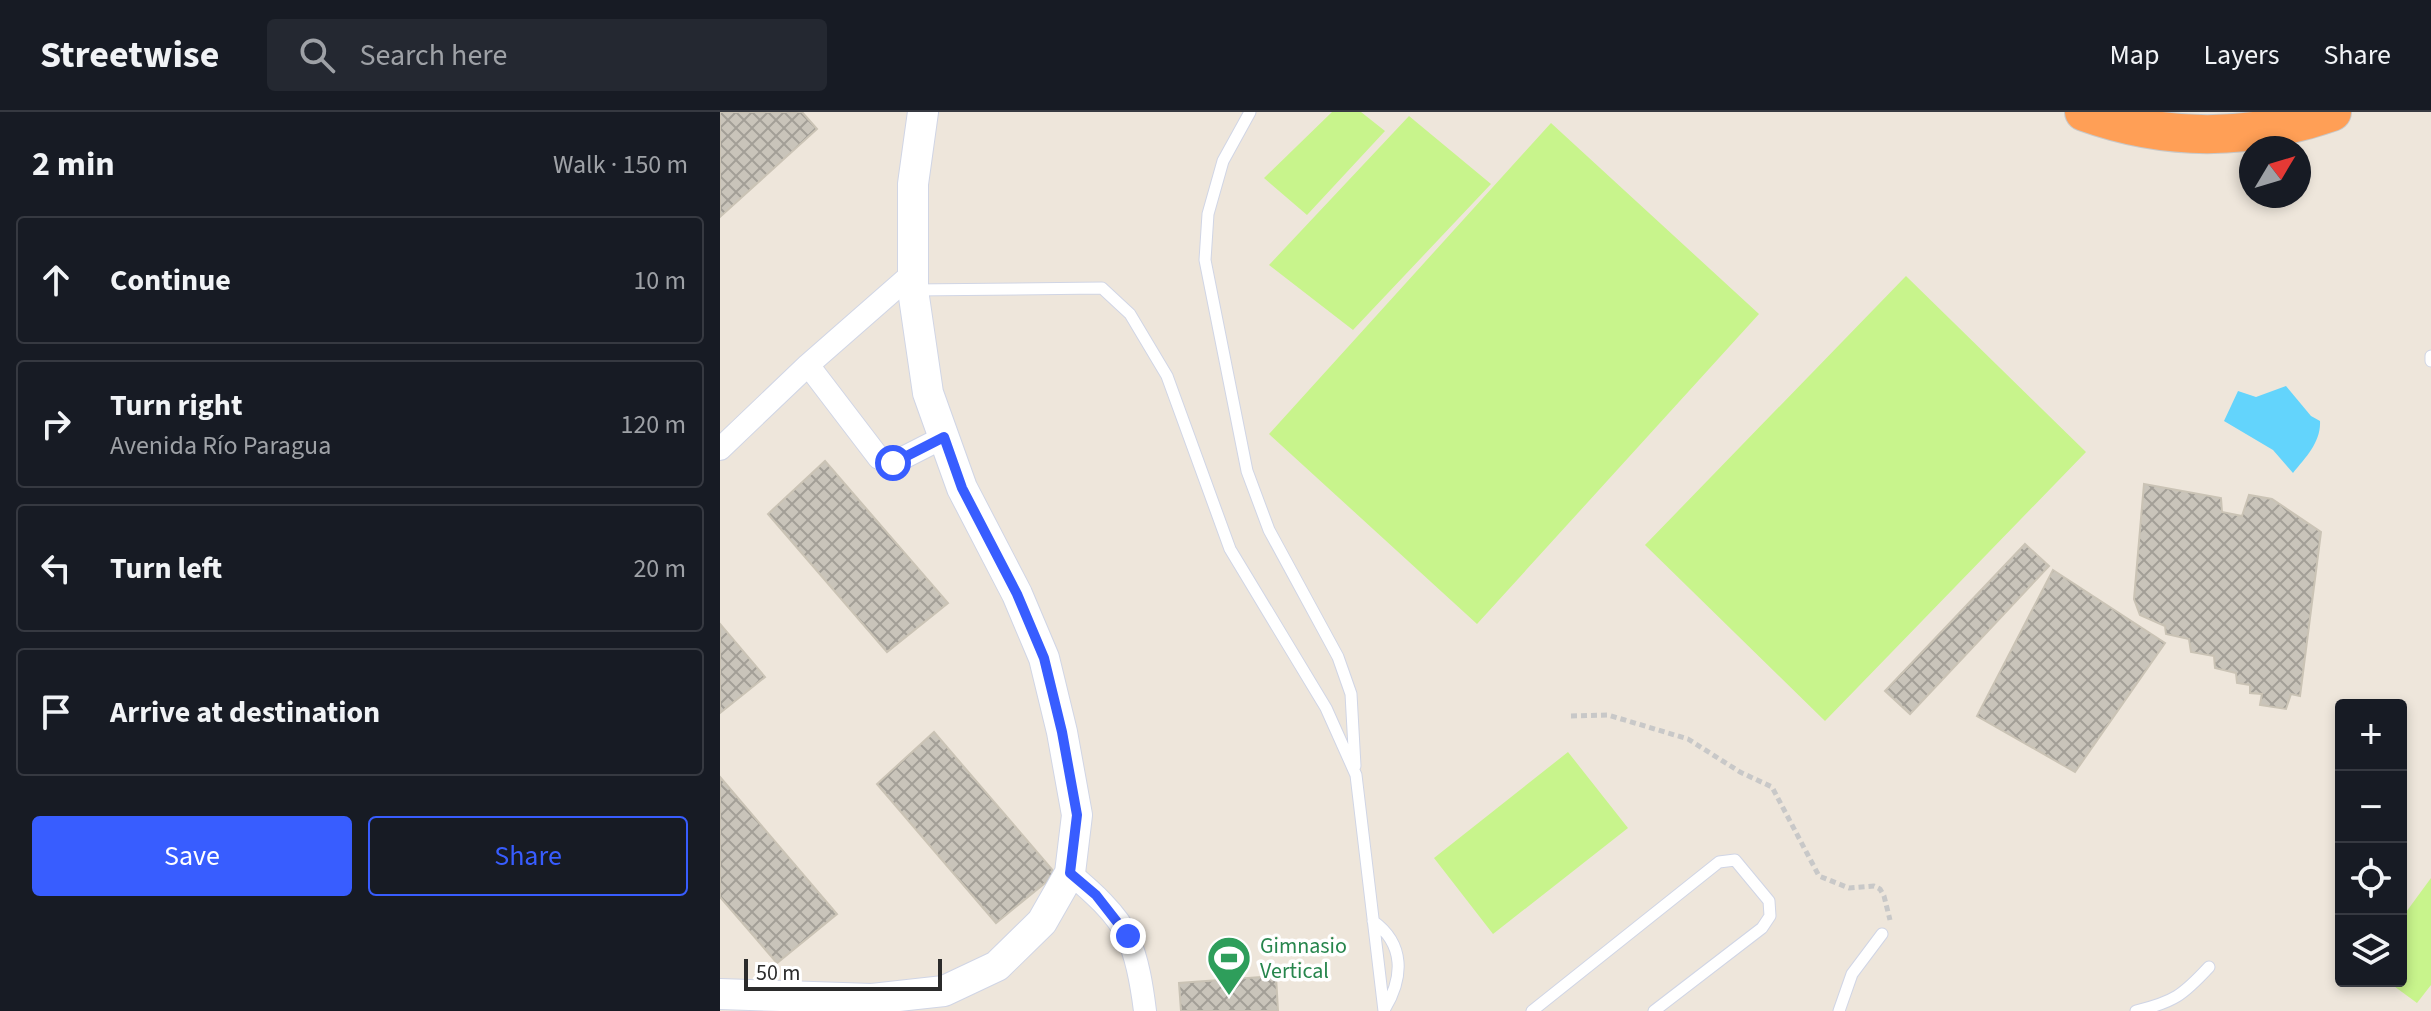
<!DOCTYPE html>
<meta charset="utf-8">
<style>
:root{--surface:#171b24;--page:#242831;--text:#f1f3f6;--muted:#9ea1a6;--line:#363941;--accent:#385dff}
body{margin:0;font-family:"Source Sans 3",sans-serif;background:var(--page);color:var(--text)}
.controls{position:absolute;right:24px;bottom:24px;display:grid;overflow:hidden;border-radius:8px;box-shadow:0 4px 12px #0003}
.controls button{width:72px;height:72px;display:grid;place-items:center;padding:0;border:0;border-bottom:2px solid var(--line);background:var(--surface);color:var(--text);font:40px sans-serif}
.compass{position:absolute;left:1519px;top:24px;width:72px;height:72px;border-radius:50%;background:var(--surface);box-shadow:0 4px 12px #0003;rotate:52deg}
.scale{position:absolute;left:24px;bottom:20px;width:198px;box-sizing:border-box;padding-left:8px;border:4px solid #2b2b2b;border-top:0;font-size:22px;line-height:28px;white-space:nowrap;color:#2b2b2b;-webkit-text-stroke:6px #fff;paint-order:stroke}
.stop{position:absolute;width:24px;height:24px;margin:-18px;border:6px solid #385dff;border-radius:50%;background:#fff}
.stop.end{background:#385dff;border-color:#fff;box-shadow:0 2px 8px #0008}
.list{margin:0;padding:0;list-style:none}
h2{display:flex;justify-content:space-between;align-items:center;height:104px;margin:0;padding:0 32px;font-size:34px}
h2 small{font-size:26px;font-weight:400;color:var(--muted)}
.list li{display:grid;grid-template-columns:52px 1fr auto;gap:24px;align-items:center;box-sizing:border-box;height:128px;margin:0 16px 16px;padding:0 16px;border:2px solid var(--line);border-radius:8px}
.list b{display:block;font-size:30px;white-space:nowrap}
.list p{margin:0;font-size:26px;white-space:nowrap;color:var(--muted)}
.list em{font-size:26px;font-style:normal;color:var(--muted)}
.actions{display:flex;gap:16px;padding:24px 32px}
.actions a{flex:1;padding:18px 0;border:2px solid var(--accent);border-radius:8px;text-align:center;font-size:28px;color:var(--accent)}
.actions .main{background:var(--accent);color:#fff}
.icon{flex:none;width:44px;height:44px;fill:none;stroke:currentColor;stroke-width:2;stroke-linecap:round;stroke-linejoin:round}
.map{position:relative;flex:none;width:1711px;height:899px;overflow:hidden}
header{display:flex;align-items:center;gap:48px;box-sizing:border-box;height:112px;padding:0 40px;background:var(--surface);border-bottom:2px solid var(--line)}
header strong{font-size:38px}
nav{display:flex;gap:44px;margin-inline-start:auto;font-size:28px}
.search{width:560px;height:72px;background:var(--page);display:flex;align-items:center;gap:20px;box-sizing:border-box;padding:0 28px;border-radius:8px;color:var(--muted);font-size:30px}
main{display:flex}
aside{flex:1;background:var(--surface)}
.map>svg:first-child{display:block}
</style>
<header>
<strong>Streetwise</strong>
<div class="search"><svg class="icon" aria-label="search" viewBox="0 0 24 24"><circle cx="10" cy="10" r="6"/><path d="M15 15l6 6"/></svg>Search here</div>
<nav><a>Map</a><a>Layers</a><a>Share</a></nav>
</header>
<main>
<aside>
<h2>2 min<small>Walk · 150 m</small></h2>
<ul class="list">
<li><svg class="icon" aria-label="ahead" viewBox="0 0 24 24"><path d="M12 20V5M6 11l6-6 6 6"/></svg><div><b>Continue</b></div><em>10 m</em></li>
<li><svg class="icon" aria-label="right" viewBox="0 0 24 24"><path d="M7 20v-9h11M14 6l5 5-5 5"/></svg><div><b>Turn right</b><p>Avenida Río Paragua</p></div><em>120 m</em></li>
<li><svg class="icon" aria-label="left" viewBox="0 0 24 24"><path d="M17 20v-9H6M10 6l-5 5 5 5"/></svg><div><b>Turn left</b></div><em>20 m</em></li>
<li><svg class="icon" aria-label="arrive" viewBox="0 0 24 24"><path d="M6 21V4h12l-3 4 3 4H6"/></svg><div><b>Arrive at destination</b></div></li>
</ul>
<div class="actions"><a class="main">Save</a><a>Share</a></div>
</aside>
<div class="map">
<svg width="1711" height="899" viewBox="0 0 1711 899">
<defs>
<pattern id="building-cross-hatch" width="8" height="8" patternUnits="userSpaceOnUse" patternTransform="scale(2)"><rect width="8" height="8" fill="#c9c4ba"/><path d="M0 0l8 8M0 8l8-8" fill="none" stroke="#a39f97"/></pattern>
</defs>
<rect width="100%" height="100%" fill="#eee6db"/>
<path fill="#c8f48c" d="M612,0H641L665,19L587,103L544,66Z
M689,4L771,72L633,218L549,153Z
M831,11L1039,202L757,512L549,322Z
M1186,164L1366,340L1105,609L925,433Z
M848,640L908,716L773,822L714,746Z
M1711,766V873L1697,891L1667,869H1681V807Z"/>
<path fill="#63d4fc" d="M1566,274L1591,304L1600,309C1601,330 1586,345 1573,361L1553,338L1504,309L1518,279L1536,285Z"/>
<path fill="url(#building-cross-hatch)" stroke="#cac3b5" stroke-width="2" d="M0,0H82L97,17L0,105Z
M105,349L228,491L167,540L48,402Z
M1424,372L1501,386L1502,400L1522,404L1529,383L1552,387L1601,420L1580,584L1571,582L1566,597L1540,593L1542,582L1530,581V573L1517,571L1516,561L1495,556L1494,544L1471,540L1469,527L1446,522L1445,514L1420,503L1414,487Z
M1305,432L1329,454L1190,602L1165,579Z
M1333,458L1445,531L1355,660L1257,604Z
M0,512L45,565L0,601Z
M214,620L336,762L276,811L157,672Z
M0,665L117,802L57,851L0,785Z
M556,864L558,899H461L459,871Z"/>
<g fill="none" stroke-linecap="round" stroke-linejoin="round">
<g stroke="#d0d5e5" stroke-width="13">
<path id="service" d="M530,0L503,49L488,102L485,148L527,359L549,418L618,545L631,582L635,654
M193,178L382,176L410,202L447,264L510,437L606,596L636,663L664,899
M1711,244V249
M653,809C685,832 684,866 664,898
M812,899L999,750L1015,748L1049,789L1050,804L1042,816L934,899
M1119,899L1132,862L1162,822
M1416,899C1454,890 1463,883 1489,855"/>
</g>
<g stroke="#d0d5e5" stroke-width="24">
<path id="minor" d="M88,253L159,346L173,351L224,325
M0,337L88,253L193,161
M350,761C370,778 398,802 408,826C418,848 422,875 425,899"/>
</g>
<g stroke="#d0d5e5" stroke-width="32">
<path id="secondary" d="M0,882L152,887L224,879L277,854L322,810L350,761L357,703L342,620L324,546L297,482L242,376L208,281L193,178V72L203,0"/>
</g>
<g stroke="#c8c8c8" stroke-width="40">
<path id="motorway" d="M1364,0C1447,30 1530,29 1612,0"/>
</g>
<path stroke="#c8c8c8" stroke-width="5" stroke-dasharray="6 4" stroke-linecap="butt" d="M851,604L888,603L968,627L1020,660L1052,675L1099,764L1129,776L1154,774L1160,777L1164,784L1170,808"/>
<use href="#service" stroke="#fff" stroke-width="11"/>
<use href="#minor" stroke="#fff" stroke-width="22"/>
<use href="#secondary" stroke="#fff" stroke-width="30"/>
<use href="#motorway" stroke="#ff9f56" stroke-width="38"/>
</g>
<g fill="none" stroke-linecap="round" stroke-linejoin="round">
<path stroke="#385dff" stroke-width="10" d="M173,351L224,325L242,376L297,482L324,546L342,620L357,703L350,761L376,783L408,824"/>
</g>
<defs>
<g id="stadium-pin" transform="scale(2.3)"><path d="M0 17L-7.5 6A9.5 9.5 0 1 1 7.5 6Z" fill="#2e9e5b" stroke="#fff"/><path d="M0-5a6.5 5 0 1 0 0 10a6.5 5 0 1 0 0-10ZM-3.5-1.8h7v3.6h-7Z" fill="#fff"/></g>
</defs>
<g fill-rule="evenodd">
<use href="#stadium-pin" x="509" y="846"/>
</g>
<g text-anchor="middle" stroke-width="7" stroke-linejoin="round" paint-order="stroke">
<g font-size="22" fill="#27864d" stroke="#fff" text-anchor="start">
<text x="540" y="841">Gimnasio<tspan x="540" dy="25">Vertical</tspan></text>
</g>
</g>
</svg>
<div class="controls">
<button>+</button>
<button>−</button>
<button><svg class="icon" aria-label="locate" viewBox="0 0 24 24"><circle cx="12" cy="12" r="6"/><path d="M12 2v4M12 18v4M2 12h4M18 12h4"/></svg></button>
<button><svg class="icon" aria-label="layers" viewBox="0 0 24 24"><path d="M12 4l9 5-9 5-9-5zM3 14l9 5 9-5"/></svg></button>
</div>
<svg class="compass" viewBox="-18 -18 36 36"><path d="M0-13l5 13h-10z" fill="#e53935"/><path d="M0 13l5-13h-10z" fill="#9ea1a6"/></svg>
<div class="scale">50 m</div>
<div class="stop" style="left:173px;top:351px"></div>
<div class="stop end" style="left:408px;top:824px"></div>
</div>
</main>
